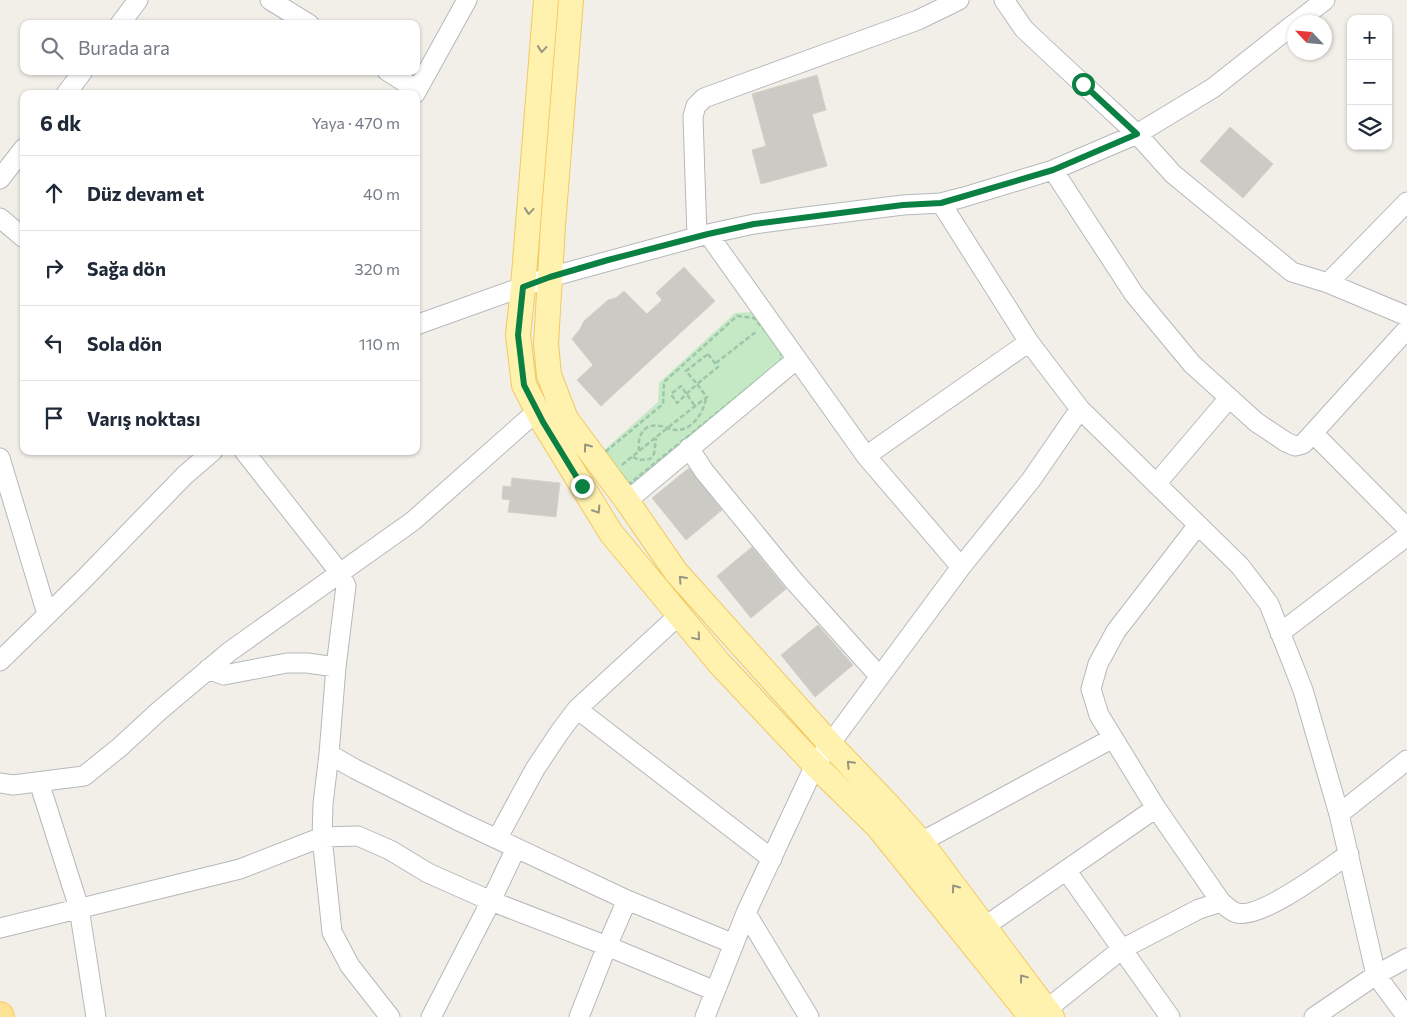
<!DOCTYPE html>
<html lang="tr">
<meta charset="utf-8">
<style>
:root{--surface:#fff;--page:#f6f6f7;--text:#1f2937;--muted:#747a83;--line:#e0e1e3}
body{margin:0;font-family:Commissioner,sans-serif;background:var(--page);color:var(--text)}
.controls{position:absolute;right:15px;top:15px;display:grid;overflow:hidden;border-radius:10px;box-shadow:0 1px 4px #0004}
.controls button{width:45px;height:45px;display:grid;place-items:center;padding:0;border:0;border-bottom:1px solid var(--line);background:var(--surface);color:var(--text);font:25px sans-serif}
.compass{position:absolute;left:1287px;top:15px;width:45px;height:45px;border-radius:50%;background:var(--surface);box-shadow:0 1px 4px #0004;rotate:296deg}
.stop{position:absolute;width:15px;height:15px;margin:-11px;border:4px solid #0b8043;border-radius:50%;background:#fff}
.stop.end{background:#0b8043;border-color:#fff;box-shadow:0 1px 5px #0008}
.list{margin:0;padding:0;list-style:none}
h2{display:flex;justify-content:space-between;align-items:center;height:65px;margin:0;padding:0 20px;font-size:21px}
h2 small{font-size:16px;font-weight:400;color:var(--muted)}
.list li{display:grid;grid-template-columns:32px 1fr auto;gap:15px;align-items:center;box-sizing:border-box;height:75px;padding:0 20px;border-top:1px solid var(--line)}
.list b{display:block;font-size:19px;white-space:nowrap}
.list em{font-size:16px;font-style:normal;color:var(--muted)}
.icon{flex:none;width:28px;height:28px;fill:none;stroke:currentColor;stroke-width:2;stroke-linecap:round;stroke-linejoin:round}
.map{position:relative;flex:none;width:1407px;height:1017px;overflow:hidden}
.search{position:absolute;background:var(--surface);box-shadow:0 1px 4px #0004;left:20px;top:20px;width:400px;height:55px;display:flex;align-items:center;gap:12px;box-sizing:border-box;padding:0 18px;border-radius:10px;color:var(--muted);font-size:19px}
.panel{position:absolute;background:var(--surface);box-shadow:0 1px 4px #0004;left:20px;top:90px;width:400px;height:365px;border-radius:10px}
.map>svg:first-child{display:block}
</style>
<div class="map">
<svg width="1407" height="1017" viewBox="0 0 1407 1017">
<rect width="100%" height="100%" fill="#f1efe8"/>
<path fill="#c5e8c5" d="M753,312L789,357L627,488L601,453L658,402L659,383L735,313Z"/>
<path fill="#cccac5" stroke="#d6d1c6" d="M817,75L826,110L812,114L827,166L761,184L752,150L766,146L752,94Z
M1230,127L1273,164L1243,198L1200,161Z
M684,267L715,301L601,406L577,380L593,365L572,339L580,329L584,321L608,300L616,298L624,291L647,314L662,300L656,293Z
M689,468L722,510L686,540L652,498Z
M512,478L560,483L556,517L508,512L510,500L502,499L503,486L511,487Z
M752,547L786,589L751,618L717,576Z
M818,625L853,665L815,697L781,655Z"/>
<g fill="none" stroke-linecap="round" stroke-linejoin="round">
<g stroke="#b5b8bc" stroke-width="21">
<path id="minor" d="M270,0L309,24
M1004,0L1024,29L1043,47L1137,134L1173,174L1292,272L1328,283L1407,316
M1297,22L1325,0
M120,24L138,0
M387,71L417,90
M66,94L83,71
M415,94L467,0
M1053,170L1134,294L1192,364L1256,422L1286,442L1295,446L1303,444L1407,329
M0,179L24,148
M941,203L1029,342L1080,409L1240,566L1269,604L1303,690L1339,814L1376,975L1407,1017
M0,218L24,238
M708,234L866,456L961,567
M697,237L693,116L696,106L704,98L918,20L959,0
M1328,283L1407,202
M416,325L550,277L708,234L754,224L806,217L903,205L941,203L964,197L1053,170L1137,134L1213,88L1294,24
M1313,433L1407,528
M689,448L704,471L794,581L880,677
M244,451L340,573L346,586L336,667L329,754L323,804L322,837L332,932L350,966L390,1017
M866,456L1029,342
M0,458L47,614
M1156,484L1229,398
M627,501L797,359
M1198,525L1116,631L1098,664L1091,689L1099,715L1156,808L1221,902C1226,906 1230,911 1237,913C1262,919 1327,869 1349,854
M1280,633L1407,536
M0,661L83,580L185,475L213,451
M208,669L224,675L287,663H307L336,667
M577,709L772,859
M329,754L355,769L461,822L627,900L734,944
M39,782L79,908L96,1017
M0,783L13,785L84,776L120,747L159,711L229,652L413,521L537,411
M1339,814L1407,760
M497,839L535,769L559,733L577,709L679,615
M921,842L1113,738
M1066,870L1170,1017
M746,913L809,1017
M984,927L1156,808
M0,928L240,869L322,837L358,836L390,850L428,873L491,901L607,946L715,991
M1046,1010L1122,949L1199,909L1221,902
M431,1017L491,901L516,848
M579,1017L607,946L627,900
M705,1017L746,913L815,765L830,744L961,567L1031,480L1080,409
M1314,1017L1376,975L1407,958"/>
</g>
<g stroke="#f2c960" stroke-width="26">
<path id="major" d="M546,0L523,287L518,335L524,385L543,422L611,533L719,663L815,765L878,827L1031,1017
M571,0L553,225L546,344L549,375L566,419L627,501L676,572L830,744L890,807L921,842L1052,1017"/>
</g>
<g stroke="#f9ab00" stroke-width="29">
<path id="highway" d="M0,1016V1017"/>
</g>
<path stroke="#9cc7a9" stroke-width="2.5" stroke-dasharray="5 2.5" stroke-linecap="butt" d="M737,316L754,318L781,349V361L629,484L604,453L663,404L664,382Z
M708,354L718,367L697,384L686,371Z
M716,363L757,331
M639,451C637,434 645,421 664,427C668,428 672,430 676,430C692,431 704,412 706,398
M633,457L639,460L650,459L654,454L656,438
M622,465C650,442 678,419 707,397L697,384L677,403L671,394L681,386L695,406"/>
<use href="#minor" stroke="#fff" stroke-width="19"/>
<use href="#major" stroke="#fff2af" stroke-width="24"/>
<use href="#highway" stroke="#fde293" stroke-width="28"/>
</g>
<defs><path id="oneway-chevron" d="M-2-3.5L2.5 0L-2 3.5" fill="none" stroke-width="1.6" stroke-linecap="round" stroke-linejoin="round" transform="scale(1.25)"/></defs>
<g stroke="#979581">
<use href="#oneway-chevron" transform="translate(542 49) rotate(95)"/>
<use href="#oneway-chevron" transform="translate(529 211) rotate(95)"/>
<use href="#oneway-chevron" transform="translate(587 447) rotate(-126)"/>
<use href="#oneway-chevron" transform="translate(597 510) rotate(58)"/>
<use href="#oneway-chevron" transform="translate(682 579) rotate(-132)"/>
<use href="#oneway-chevron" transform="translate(697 637) rotate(50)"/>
<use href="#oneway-chevron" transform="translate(850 764) rotate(-134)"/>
<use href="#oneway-chevron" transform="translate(955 888) rotate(-126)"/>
<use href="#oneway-chevron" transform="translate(1023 978) rotate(-127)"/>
</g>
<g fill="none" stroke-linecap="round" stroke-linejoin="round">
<path stroke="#0b8043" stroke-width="6" d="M582,486L543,422L524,385L518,335L523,287L550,277L608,260L708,234L754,224L903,205L941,203L1053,170L1137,134L1083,84"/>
</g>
</svg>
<div class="controls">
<button>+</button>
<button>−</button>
<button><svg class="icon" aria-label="layers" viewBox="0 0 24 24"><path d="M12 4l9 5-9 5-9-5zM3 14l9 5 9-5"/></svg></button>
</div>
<svg class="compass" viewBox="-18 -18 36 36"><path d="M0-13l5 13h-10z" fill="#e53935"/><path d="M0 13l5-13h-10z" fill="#747a83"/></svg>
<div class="stop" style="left:1083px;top:84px"></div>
<div class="stop end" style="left:582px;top:486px"></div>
<div class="search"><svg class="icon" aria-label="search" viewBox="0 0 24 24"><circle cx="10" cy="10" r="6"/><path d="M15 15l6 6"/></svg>Burada ara</div>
<section class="panel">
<h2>6 dk<small>Yaya · 470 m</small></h2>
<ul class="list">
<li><svg class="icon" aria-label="ahead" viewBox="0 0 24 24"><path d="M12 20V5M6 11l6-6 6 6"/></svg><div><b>Düz devam et</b></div><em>40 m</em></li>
<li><svg class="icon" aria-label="right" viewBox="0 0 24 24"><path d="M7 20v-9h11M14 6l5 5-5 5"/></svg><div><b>Sağa dön</b></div><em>320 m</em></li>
<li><svg class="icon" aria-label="left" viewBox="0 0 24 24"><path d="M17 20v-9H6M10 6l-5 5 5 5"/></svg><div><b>Sola dön</b></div><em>110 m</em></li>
<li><svg class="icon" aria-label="arrive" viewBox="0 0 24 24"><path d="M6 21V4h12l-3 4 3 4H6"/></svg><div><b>Varış noktası</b></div></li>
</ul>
</section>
</div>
